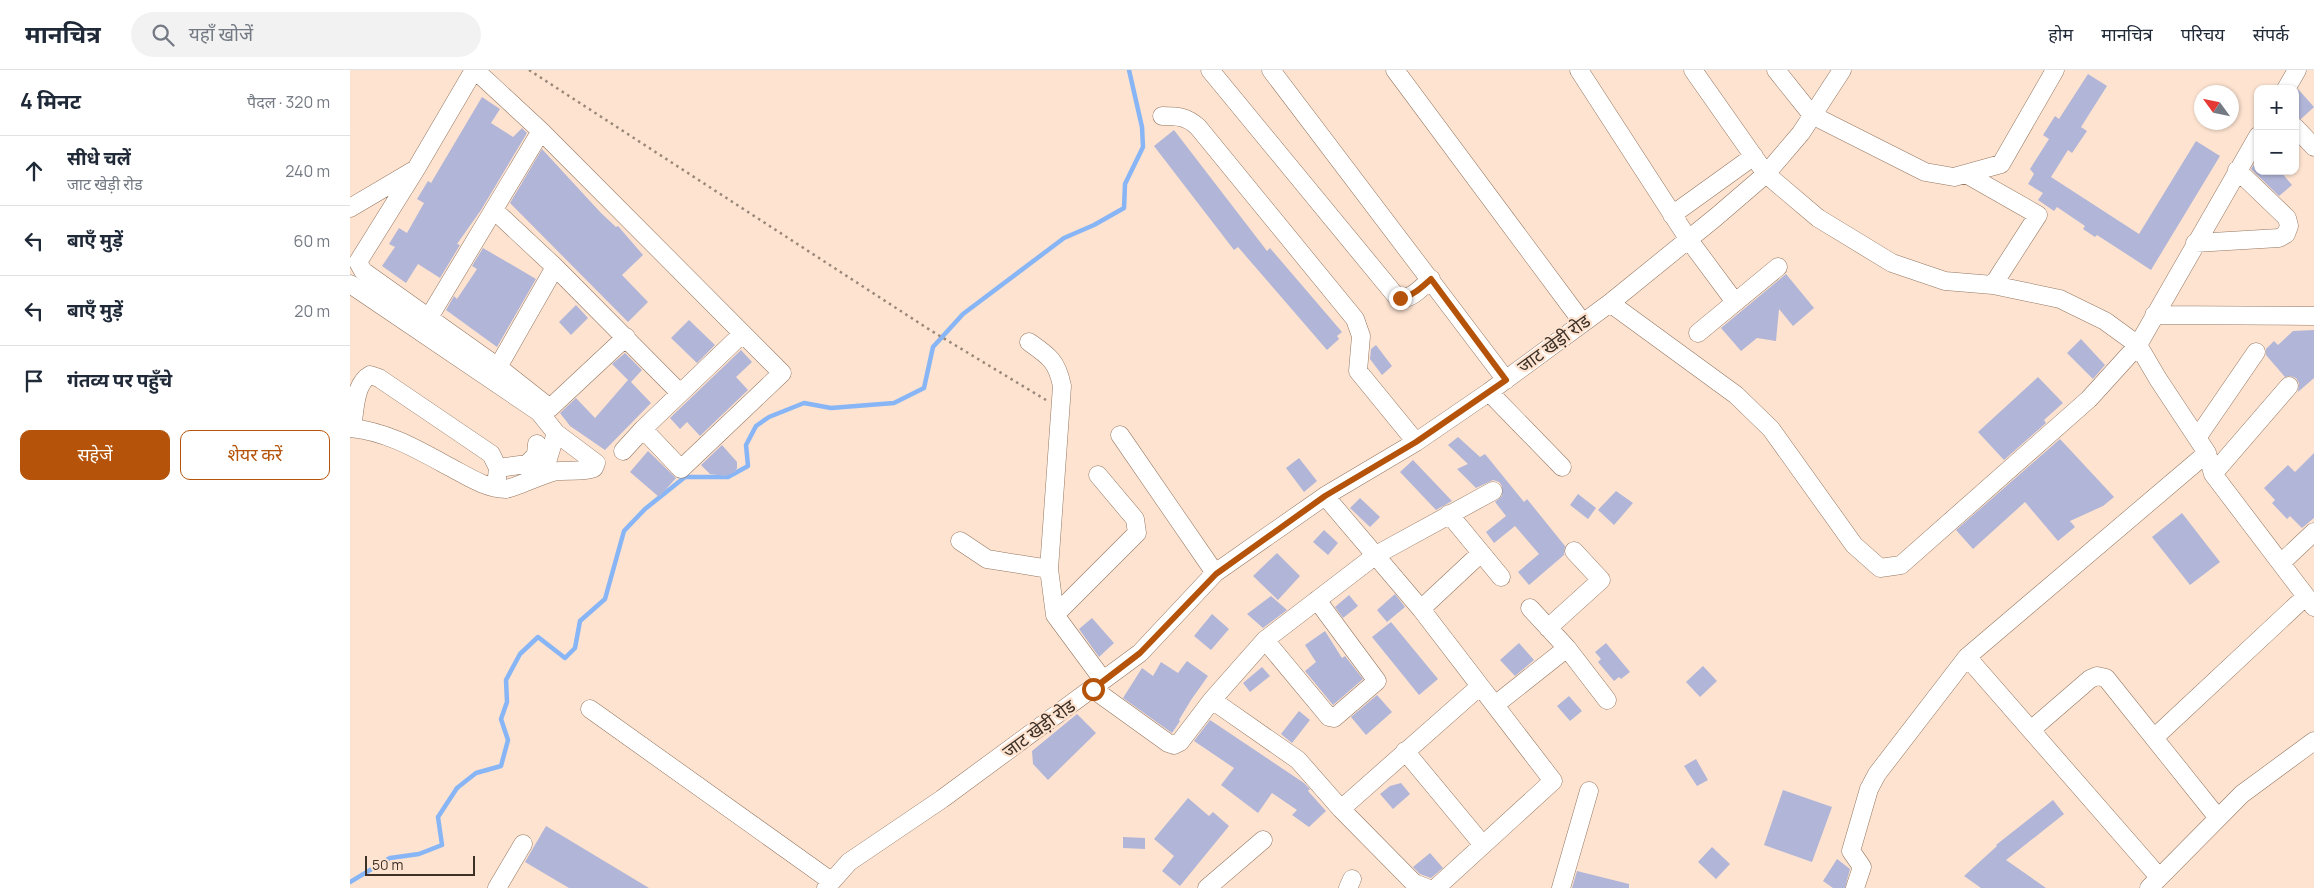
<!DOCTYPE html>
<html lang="hi">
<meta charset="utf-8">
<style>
:root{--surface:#fff;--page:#f2f2f3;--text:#1f2937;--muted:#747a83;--line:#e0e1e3;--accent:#b45309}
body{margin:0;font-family:Manrope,"Noto Sans Devanagari",sans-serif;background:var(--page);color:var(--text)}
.controls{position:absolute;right:15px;top:15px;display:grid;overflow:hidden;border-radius:10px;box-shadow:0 1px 4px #0004}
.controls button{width:45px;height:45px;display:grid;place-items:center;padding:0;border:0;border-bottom:1px solid var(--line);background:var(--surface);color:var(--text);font:25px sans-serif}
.compass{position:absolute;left:1844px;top:15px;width:45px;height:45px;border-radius:50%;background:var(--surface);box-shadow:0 1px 4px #0004;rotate:303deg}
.scale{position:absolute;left:15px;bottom:12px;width:110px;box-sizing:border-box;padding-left:5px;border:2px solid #3c3027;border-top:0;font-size:14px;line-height:18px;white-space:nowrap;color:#3c3027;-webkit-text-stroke:4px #fde3d0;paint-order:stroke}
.stop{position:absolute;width:15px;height:15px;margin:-11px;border:4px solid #b45309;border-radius:50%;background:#fff}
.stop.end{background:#b45309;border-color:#fff;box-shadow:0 1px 5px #0008}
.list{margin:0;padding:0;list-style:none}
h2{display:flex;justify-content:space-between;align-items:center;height:65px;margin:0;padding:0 20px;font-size:21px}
h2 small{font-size:16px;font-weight:400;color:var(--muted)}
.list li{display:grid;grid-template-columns:32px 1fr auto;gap:15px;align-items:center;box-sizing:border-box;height:70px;padding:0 20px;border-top:1px solid var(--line)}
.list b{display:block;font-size:19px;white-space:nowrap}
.list p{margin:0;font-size:16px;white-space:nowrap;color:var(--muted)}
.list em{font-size:16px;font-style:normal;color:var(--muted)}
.actions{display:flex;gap:10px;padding:15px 20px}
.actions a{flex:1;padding:11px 0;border:1px solid var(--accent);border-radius:10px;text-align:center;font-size:18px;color:var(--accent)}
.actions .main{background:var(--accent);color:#fff}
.icon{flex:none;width:28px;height:28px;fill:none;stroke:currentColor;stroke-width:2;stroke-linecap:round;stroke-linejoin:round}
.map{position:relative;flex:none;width:1964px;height:818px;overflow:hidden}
header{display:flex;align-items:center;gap:30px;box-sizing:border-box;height:70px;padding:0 25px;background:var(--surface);border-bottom:1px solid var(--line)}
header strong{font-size:24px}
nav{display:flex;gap:28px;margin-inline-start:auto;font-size:18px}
.search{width:350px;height:45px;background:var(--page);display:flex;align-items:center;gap:12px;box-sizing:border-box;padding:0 18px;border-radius:28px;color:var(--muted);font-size:19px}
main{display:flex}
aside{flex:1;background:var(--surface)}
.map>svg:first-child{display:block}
</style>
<header>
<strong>मानचित्र</strong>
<div class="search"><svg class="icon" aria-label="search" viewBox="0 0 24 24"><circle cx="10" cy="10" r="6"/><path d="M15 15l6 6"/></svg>यहाँ खोजें</div>
<nav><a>होम</a><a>मानचित्र</a><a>परिचय</a><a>संपर्क</a></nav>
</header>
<main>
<aside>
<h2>4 मिनट<small>पैदल · 320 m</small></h2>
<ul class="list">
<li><svg class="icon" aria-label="ahead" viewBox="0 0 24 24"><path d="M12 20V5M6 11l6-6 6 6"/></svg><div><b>सीधे चलें</b><p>जाट खेड़ी रोड</p></div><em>240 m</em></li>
<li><svg class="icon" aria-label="left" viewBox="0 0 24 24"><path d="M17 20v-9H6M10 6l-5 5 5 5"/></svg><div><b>बाएँ मुड़ें</b></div><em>60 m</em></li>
<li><svg class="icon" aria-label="left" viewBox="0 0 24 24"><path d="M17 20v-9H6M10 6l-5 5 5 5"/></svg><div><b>बाएँ मुड़ें</b></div><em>20 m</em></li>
<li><svg class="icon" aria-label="arrive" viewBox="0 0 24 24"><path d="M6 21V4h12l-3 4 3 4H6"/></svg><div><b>गंतव्य पर पहुँचे</b></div></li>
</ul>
<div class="actions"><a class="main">सहेजें</a><a>शेयर करें</a></div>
</aside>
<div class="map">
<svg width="1964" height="818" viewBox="0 0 1964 818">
<rect width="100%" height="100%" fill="#fde3d0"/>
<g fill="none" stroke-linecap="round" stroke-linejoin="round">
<path stroke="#87b5f5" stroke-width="4.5" d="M0,812L40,788L69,784L92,775L88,747L107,718L126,703L151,696L158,670L151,649L157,632L156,610L170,584L188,567L215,588L225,578L230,551L255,529L274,461L295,439L335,407H378L398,396L396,375L406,356L419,347L454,333L481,338L544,333L574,318L583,277L613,244L714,168L744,155L774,138L775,114L793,77L792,57L779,0"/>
</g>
<path fill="#b1b5d7" d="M1738,4L1757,16L1731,57L1737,61L1722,83L1718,80L1701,107L1789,164L1846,71L1870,86L1801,200L1747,165L1745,167L1733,159L1735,156L1707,137L1704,141L1688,130L1693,123L1678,114L1684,104L1680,99L1699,69L1693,65L1705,46L1709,49Z
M1948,19L1964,37L1951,49L1945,47V24Z
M132,27L150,39L141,53L163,67L172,58L177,63L131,140L107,174L110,175L90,208L68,194L56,213L32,196L45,177L39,174L49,158L57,163L74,133L67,129L78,111L81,113Z
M824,60L917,181L920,178L992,262L987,266L989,269L977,280L888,177L884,180L804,76Z
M192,79L251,143L266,157L268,156L293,185L272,205L298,232L278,252L160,133Z
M1908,88V101H1930L1942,115L1929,126L1901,99Z
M133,178L186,209L147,277L96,240L104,226L107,229L127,199L122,196Z
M1436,204L1464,238L1443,256L1429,239L1426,271L1407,268L1391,281L1371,258Z
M226,235L238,248L221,265L209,252Z
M339,250L365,275L347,293L321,268Z
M1964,260V308L1948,322L1949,313L1946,308L1940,306L1935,307L1916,285V279L1924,271L1928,275L1943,261Z
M1731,269L1755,295L1743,309L1717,283Z
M1026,275L1042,296L1032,305L1020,289L1021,279Z
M391,280L402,292L386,307L398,320L350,366L337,352L330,359L320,348Z
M275,283L292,300L281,312L301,333L255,380L220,356L210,343L226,328L245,348L278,310L262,294Z
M1688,307L1713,333L1694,350L1696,353L1654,390L1628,362Z
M1108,367L1130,387L1135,384L1174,432L1177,429L1215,476L1214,485L1179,515L1168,502L1189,484L1165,456L1144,473L1136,462L1156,446L1145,432L1152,426V416L1149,412L1143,410L1126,418L1107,399L1118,394L1098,375Z
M1710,369L1764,427L1753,436L1720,451L1725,457L1708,471L1675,432L1623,479L1606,460Z
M372,375L387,392V398L385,402L376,406L360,404L351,395Z
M298,381L326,408L309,427L280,402Z
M1964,383V448L1952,458L1940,446L1937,449L1922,433L1925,430L1914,418L1938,395L1945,402Z
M949,388L967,411L954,422L936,398Z
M1063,390L1102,431L1086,440L1050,402Z
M1266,421L1283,433L1264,455L1248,440Z
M1228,424L1246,438L1238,449L1220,435Z
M1010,428L1030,447L1020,457L1000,438Z
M1832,443L1870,492L1840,515L1802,467Z
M974,460L988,473L978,485L963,472Z
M927,483L950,506L928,530L903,506Z
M1045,524L1055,537L1037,552L1027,540Z
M999,525L1008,536L993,548L985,537Z
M921,526L937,540L913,558L897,544Z
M862,544L879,559L861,580L844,566Z
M742,548L764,573L749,587L729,559Z
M1041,552L1088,609L1069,625L1022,567Z
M975,561L992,588L995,586L1013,609L983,635L955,601L966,592L955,575Z
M1169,573L1184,590L1165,606L1150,590Z
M1256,573L1280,602L1271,609L1269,607L1264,611L1248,592L1251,589L1245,582Z
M837,591L858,606L841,630L829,650L830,651L822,663L773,628L792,598L803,606L811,592L828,603Z
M1353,596L1367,611L1350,627L1336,612Z
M912,597L920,606L900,622L893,613Z
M1027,625L1042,642L1016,665L1001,647Z
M1219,626L1232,641L1220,651L1207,636Z
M949,641L960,650L942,673L931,664Z
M727,644L746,663L698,710L683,694L682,681Z
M860,650L954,713L960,719L958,721L976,741L959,757L942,745L947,740L922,723L908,743L871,715L884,698L844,671Z
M1346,689L1358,710L1347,716L1334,696Z
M1051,713L1060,724L1043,739L1030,724L1040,716Z
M1433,720L1482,737L1462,792L1414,775Z
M838,728L859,746L863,742L879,756L830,816L812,801L824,786L804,769Z
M1703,730L1714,744L1656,790L1696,818H1631L1614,806L1647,776L1646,775Z
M196,756L299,818H219L175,792Z
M773,767L795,768V779L773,778Z
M1362,777L1380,794L1366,809L1348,792Z
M1080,783L1093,798L1081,808L1070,804L1063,797Z
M1487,789L1500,799L1495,818H1483L1473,811Z
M1227,801L1279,814V818H1222Z"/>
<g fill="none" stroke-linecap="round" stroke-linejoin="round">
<g stroke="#947761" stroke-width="19">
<path id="minor" d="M125,0L191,61L432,303L331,399L293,359L392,264
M860,0L1046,226C1058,234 1072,217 1081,209
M921,0L1156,310
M1045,0L1233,253
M1229,0L1339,170L1385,232
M1343,0L1416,104L1468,148L1542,193L1595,211L1643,215L1710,229L1755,251L1788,275L1808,309L1857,383L1863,404L1964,537
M1426,0L1462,45L1575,102L1604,107L1651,94L1705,0
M1936,19L1947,0
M812,46C827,46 836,46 848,57L1005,249L1011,266L1008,301L1066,372
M1945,57L1964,77
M66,99L8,192L13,201L148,297L200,338L276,267
M1616,104L1688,145L1643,215
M0,138L66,99L124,0
M144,140L205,197L330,323
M1322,145L1404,86
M1845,173L1929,168L1936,164L1939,156L1937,148L1887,100
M0,214L189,342L206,363L246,393L244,398C230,403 217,399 203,402C191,405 164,418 156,419C135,419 114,404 96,395C65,378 35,361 0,358
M1260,233L1386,325L1421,359L1504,475L1530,498L1551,495L1739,329L1788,275L1908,66
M1804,245L1964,246
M78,249L191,61
M1348,263L1428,197
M679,272C699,286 707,291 712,316L699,499L705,545L753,610
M148,297L205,197
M1139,322L1212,397
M2,358C5,342 4,314 20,305L29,308L141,384L148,398L146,417
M770,365L865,503
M1847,368L1906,282
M273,381L293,359
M148,398L177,394L186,385L187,374
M1863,404L1939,316
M191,405L197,392L206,363
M975,426L1071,539L1203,711L1086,818
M1099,444L1151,507
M610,471L637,489L699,499
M1931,493L1964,462
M1180,538L1217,578L1257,630
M1071,539L1131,483
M705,545L787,463L785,449L748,405
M1198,558L1251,510L1224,481
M915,570L979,647L984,648L1027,611L967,530
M743,619L818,673L824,675L830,672L862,630L915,570L1026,485L1143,421
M862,630L948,690L991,739L1064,813L1077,818
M1145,635L1217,578
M240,639L481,811
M1681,660L1740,609L1747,606L1756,608L1868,748
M1804,668L1955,527
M1055,681L1133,775
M991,739L1129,617
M1809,807L1617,587L1857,383
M147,818L173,774
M476,818L499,792L592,729L790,583L865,503L975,426L1066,372L1139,322L1260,233L1366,147L1416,104L1451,63L1492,0
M857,818L913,770
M998,818L1002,809
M1211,818L1239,721
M1505,818L1512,797L1501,781L1519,719L1527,704L1617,587
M1799,818L1892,724L1964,671"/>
</g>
<path stroke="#9a8779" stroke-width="2.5" stroke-dasharray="2.5 4" stroke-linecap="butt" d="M179,0L580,260L696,330"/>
<use href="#minor" stroke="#fff" stroke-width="18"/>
</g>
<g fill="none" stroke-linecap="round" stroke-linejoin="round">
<path stroke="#b45309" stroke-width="6" d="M743,619L790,583L866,504L975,426L1066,372L1156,310L1081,209C1072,217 1062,227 1050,228"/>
</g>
<g text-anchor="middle" stroke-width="4.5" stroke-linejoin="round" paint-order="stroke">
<g font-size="18" fill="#3c3027" stroke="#fde3d0">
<text transform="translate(1204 274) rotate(-36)" y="6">जाट खेड़ी रोड</text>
<text transform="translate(689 659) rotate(-36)" y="6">जाट खेड़ी रोड</text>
</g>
</g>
</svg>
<div class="controls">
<button>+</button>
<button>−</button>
</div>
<svg class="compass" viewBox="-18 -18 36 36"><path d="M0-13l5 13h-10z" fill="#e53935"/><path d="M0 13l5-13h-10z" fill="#747a83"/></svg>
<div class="scale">50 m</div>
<div class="stop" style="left:743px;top:619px"></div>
<div class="stop end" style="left:1050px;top:228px"></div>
</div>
</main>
